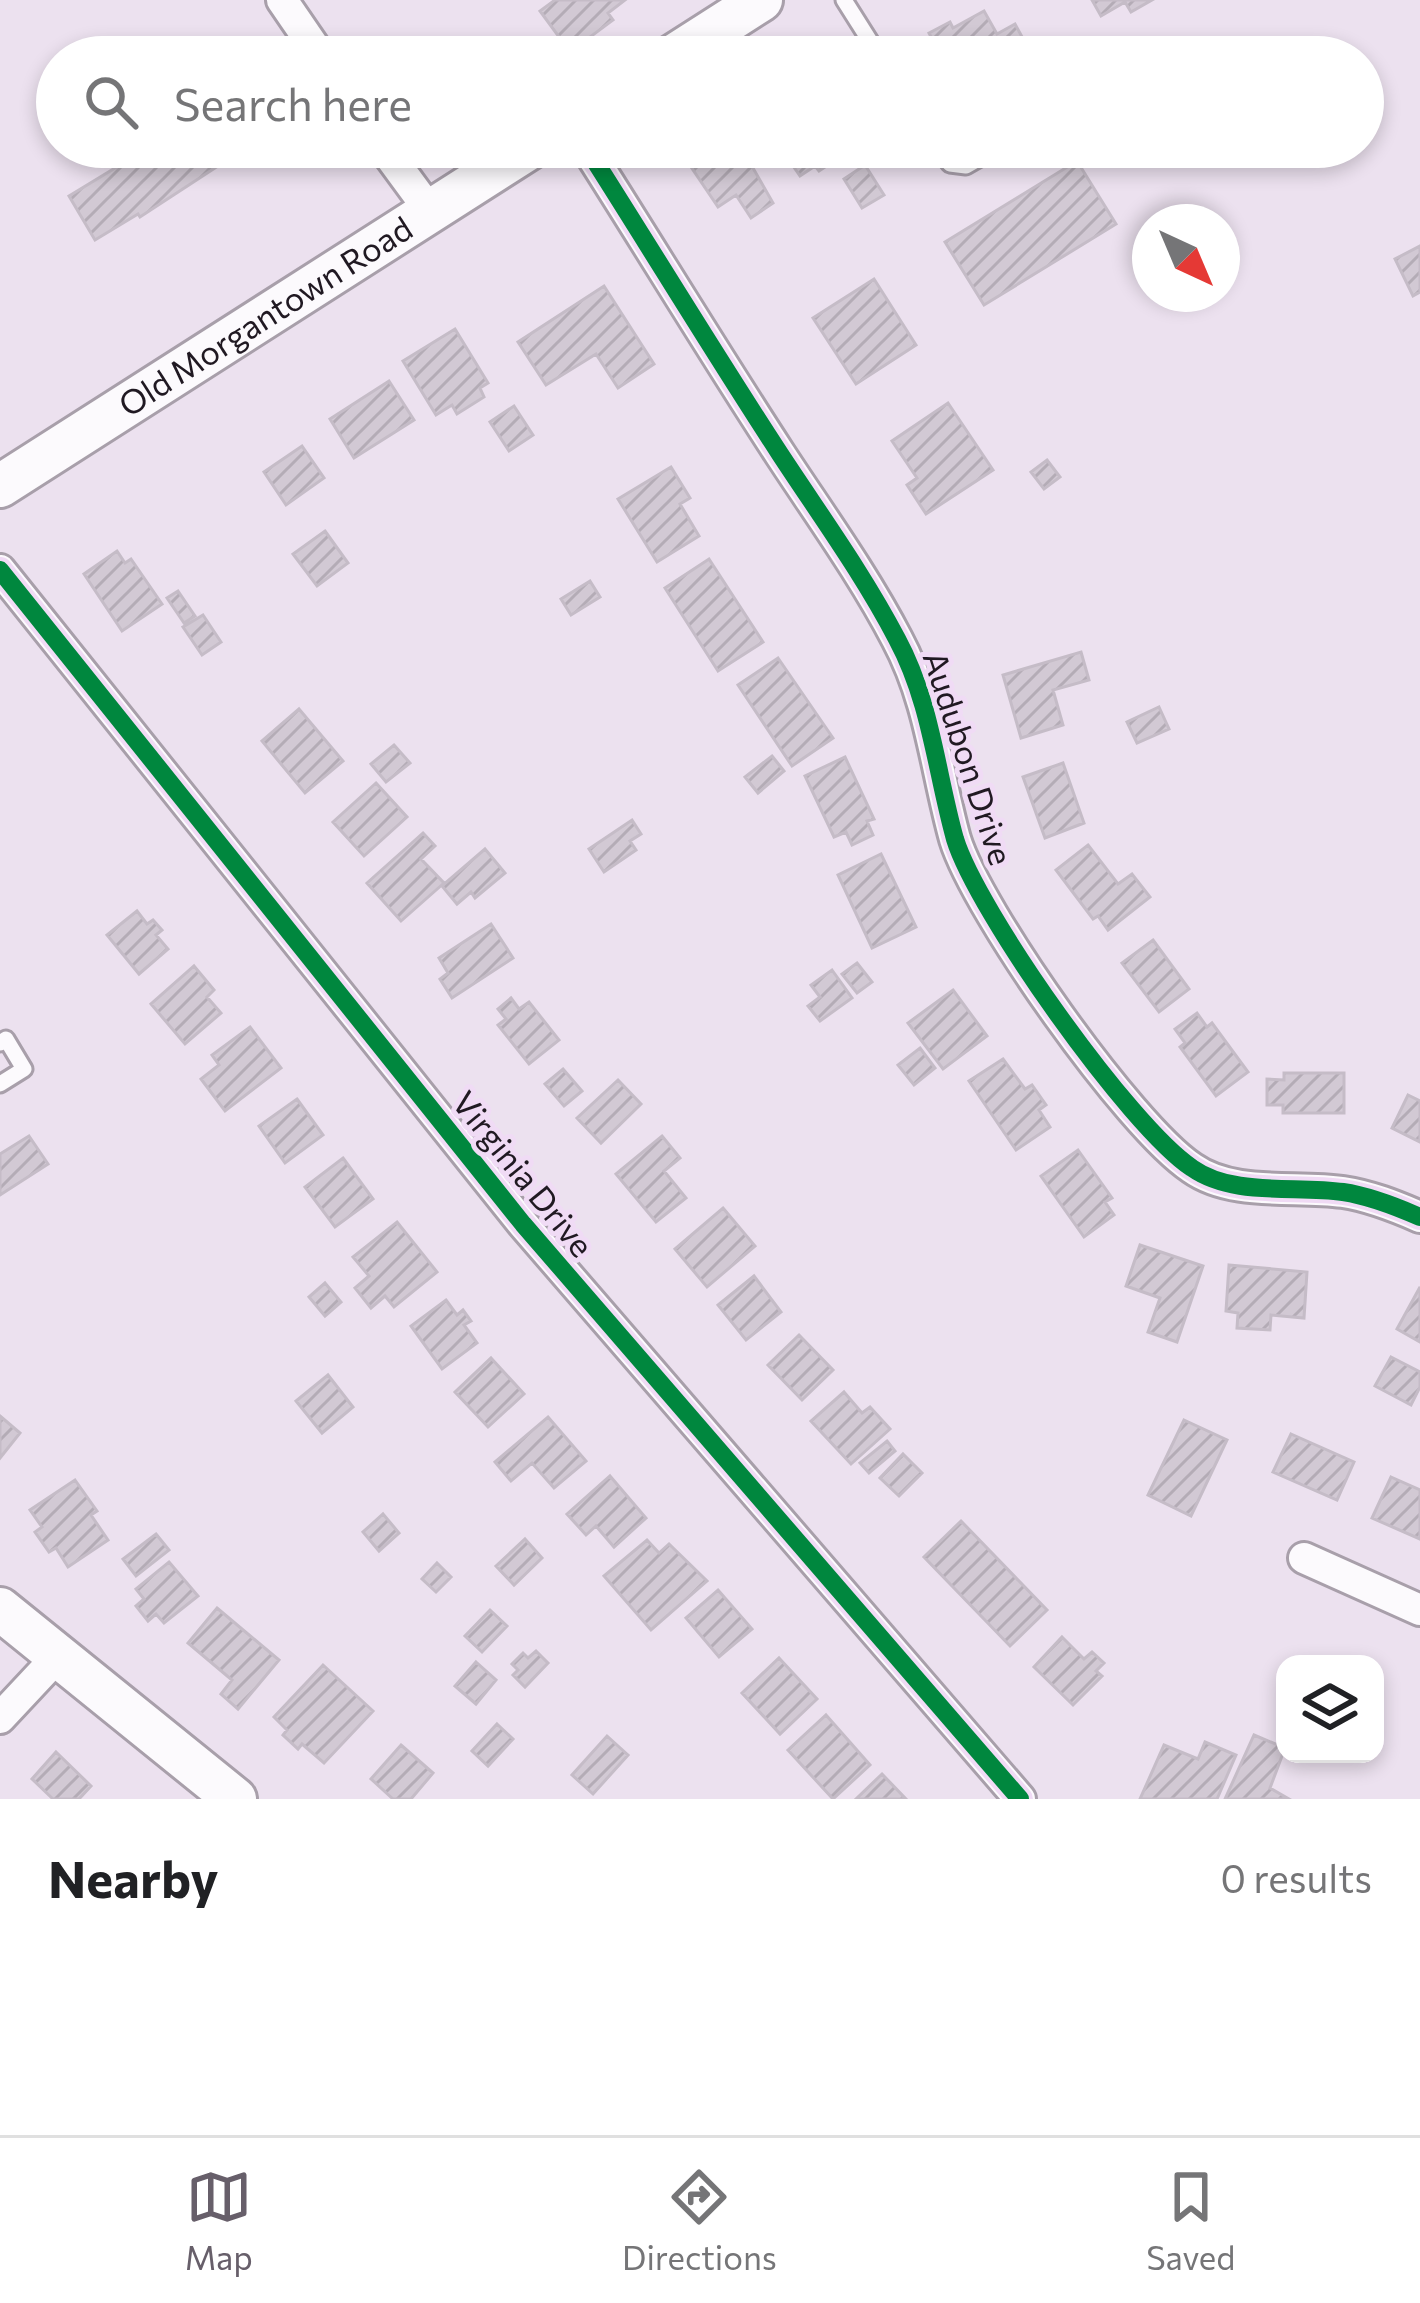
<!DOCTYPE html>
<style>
:root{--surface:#fff;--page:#f2f2f2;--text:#202124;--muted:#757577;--line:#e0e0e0;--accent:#675f6a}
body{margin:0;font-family:Commissioner,sans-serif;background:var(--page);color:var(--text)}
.controls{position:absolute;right:36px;bottom:36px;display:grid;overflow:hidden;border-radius:24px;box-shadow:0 6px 18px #0003}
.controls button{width:108px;height:108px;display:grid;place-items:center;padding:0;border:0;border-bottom:3px solid var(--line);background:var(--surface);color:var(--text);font:60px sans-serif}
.compass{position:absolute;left:1132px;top:204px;width:108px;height:108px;border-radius:50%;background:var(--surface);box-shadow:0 6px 18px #0003;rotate:136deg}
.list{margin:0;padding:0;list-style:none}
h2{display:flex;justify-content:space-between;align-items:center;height:156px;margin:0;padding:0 48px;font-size:51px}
h2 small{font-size:39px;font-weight:400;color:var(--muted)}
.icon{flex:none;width:66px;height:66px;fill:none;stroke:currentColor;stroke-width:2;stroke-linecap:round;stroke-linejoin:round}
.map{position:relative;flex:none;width:1420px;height:1799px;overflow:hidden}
.search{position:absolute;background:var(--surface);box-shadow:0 6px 18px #0003;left:36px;right:36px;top:36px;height:132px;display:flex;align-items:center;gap:30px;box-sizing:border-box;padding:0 42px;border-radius:66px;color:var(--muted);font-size:45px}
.sheet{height:336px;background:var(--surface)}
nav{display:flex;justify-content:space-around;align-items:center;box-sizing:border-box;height:168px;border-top:3px solid var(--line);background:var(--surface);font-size:33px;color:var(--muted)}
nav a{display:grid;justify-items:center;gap:6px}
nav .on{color:var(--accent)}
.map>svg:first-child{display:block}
</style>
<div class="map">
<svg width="1420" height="1799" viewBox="0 0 1420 1799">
<defs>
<pattern id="building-hatch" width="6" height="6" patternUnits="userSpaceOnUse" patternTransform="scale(3)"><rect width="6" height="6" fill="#d2c9d4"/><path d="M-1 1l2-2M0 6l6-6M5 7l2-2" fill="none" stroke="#b4acb6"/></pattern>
</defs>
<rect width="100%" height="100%" fill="#ece1ef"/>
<path fill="url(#building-hatch)" stroke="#c5bcc7" stroke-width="3" d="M555,0H625L608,13L613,20L570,52L540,11Z
M1092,0H1152L1131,12L1125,2L1101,16Z
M984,11L997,34L1015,24L1033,57H942L929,33L950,22L953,28Z
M149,147H211L221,164L140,217L138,214L95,240L69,196L115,168L111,163L132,150L135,156Z
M688,147H741L773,203L751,218L736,195L718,207L681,152Z
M780,147H841V148L828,157L831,163L819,171L815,166L800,176Z
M1077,161L1116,224L984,305L945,242Z
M865,165L884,195L862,208L844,179Z
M1420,246V292L1413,296L1395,259Z
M874,279L916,345L856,384L813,318Z
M604,286L654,364L618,388L596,354L546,385L518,342Z
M455,329L488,383L480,388L484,397L457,414L452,405L436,415L403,361Z
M389,381L414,420L354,458L330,419Z
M948,403L993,470L926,514L907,485L917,478L892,441Z
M514,406L533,435L509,451L490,422Z
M302,446L324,478L286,505L264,472Z
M1047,460L1060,477L1044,489L1031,472Z
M671,467L690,498L680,504L699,536L657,562L618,499Z
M325,531L348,563L317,586L293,554Z
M117,551L125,563L131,559L162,604L122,631L84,574Z
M709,559L763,642L718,671L665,588Z
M590,581L600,597L571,615L561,599Z
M178,591L195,616L184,623L167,598Z
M203,615L221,642L202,655L183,627Z
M1081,652L1089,680L1053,690L1063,725L1021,738L1003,675Z
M778,658L833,738L792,766L738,685Z
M1159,707L1169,729L1137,743L1127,722Z
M299,709L343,761L305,793L262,741Z
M394,745L410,763L386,782L371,764Z
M772,756L784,771L758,793L745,777Z
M845,757L874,819L867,821L873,835L852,845L846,832L834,837L805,776Z
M1063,763L1084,823L1045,838L1023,777Z
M376,783L407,817L364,856L333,822Z
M632,820L641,834L630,841L636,850L604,872L589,849Z
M423,833L435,846L421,859L444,883L401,921L367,883Z
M1088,845L1118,884L1132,874L1150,897L1108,930L1098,916L1093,919L1056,870Z
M485,849L505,873L475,898L471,892L457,904L442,886Z
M881,854L916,927L872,948L838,875Z
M137,911L147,924L153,920L162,930L156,935L168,949L139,974L107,935Z
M491,924L513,958L452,998L440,979L448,973L439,958Z
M1153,940L1189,989L1159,1012L1122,963Z
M857,963L872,982L857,993L842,974Z
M194,966L214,990L207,997L221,1013L185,1044L151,1004Z
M832,970L852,998L820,1021L808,1006L820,997L811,985Z
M953,990L987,1036L943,1069L908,1023Z
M511,998L519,1009L529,1002L559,1040L529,1064L498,1025L506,1019L498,1009Z
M1197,1013L1207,1027L1212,1023L1248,1072L1216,1096L1180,1047L1185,1043L1175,1029Z
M250,1027L281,1068L225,1111L201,1079L219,1065L212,1055Z
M920,1048L935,1068L914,1085L898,1065Z
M1003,1059L1025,1089L1032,1085L1046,1105L1039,1110L1050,1127L1016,1150L969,1081Z
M563,1069L582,1091L564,1106L545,1084Z
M1284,1073H1344V1113H1283V1105H1267V1079L1284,1080Z
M618,1080L641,1104L601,1143L577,1118Z
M1408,1095L1420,1101V1142L1392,1128Z
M297,1099L323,1135L285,1163L259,1126Z
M29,1136L48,1164L0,1195V1154Z
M662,1136L680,1158L664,1171L686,1198L656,1222L616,1174Z
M1078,1150L1112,1198L1105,1202L1114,1215L1084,1237L1041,1176Z
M343,1158L373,1199L335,1227L305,1187Z
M723,1208L755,1246L707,1287L675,1249Z
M397,1222L437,1272L394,1307L385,1296L371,1308L355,1288L369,1276L353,1257Z
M1140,1245L1203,1266L1177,1342L1148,1332L1160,1298L1126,1286Z
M1229,1265L1307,1272L1304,1318L1271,1315L1270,1330L1237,1328L1238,1313L1226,1311Z
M754,1276L781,1312L746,1340L718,1305Z
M325,1283L341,1302L325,1316L309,1297Z
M1420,1287V1342L1397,1329Z
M446,1300L457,1315L463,1310L471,1321L464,1325L477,1343L442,1369L411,1326Z
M799,1335L833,1370L802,1400L768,1365Z
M1391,1357L1420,1372V1387L1411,1405L1375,1386Z
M491,1358L524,1394L488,1427L455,1392Z
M328,1375L353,1407L322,1433L296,1401Z
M844,1392L862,1413L870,1407L890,1429L851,1464L811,1421Z
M0,1416L20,1433L0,1458Z
M548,1417L586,1461L554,1488L532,1463L511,1481L495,1462Z
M1184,1420L1227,1440L1191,1516L1148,1495Z
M1291,1434L1354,1462L1337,1500L1273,1472Z
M887,1441L895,1451L869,1473L860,1463Z
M903,1454L922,1473L899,1496L880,1478Z
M610,1476L646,1518L614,1547L596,1526L586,1535L567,1514Z
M1391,1477L1420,1490V1539L1372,1518Z
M75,1480L97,1511L91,1515L108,1540L68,1567L56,1548L49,1552L35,1532L42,1527L30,1510Z
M383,1514L399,1533L379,1551L363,1532Z
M961,1521L1047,1610L1010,1646L924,1557Z
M156,1534L169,1550L136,1576L123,1559Z
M525,1539L542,1558L514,1585L496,1566Z
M647,1540L659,1553L669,1544L707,1581L651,1630L604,1576Z
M169,1562L198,1596L164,1623L156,1614L148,1621L136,1606L144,1599L136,1589Z
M437,1563L451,1577L436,1592L422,1579Z
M718,1590L752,1629L719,1657L686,1618Z
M217,1608L279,1660L238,1709L221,1694L232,1680L188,1643Z
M490,1610L507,1626L482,1652L465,1636Z
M1062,1637L1084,1659L1092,1652L1104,1663L1096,1671L1102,1676L1073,1705L1034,1667Z
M536,1651L548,1663L525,1687L513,1675L518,1670L512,1664L523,1653L528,1658Z
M779,1658L817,1699L780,1734L742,1693Z
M476,1662L496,1680L476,1704L455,1686Z
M323,1665L373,1711L324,1763L302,1744L298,1749L283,1735L287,1730L274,1717Z
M826,1715L870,1765L833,1799L788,1750Z
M497,1724L513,1739L488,1766L472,1751Z
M1254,1735L1285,1748L1270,1788L1289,1799H1225Z
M607,1736L628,1755L593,1794L572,1775Z
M1205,1742L1236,1755L1217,1799H1140L1164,1745L1198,1759Z
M401,1745L433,1773L411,1799H393L371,1779Z
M56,1752L91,1786L79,1799H53L32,1779Z
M882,1774L906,1799H856Z"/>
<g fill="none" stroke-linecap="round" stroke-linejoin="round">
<g stroke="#a89faa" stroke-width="21">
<path id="lane" d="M844,0L880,57
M936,147L950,164L966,166L999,147
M0,1043L6,1039L24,1069L0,1084"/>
</g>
<g stroke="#a89faa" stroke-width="36">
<path id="street" d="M282,0L321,57
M383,147L430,211
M586,147C651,249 714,353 780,454C820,515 863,574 897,639C931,702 936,771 955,839C977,911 1129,1126 1192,1168C1233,1197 1295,1185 1343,1192C1370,1196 1395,1206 1420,1217
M0,570L523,1224L1020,1799
M1304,1558L1420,1610
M0,1718L58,1656"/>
</g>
<g stroke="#a89faa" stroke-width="48">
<g id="secondary">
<path d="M672,57L761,0"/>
<path id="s1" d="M0,486L531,147"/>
<path d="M0,1609L235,1799"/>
</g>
</g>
<use href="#lane" stroke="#fcfafd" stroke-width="15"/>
<use href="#street" stroke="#fcfafd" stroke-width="30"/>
<use href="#secondary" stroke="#fcfafd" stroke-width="42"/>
<g stroke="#f0dbf5" stroke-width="26">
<path id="cycleway" d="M586,147C651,249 714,353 780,454C820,515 863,574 897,639C931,702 936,771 955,839C977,911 1129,1126 1192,1168C1233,1197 1295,1185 1343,1192C1370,1196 1395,1206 1420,1217
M0,570L523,1224L1020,1799"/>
</g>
<use href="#cycleway" stroke="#00873e" stroke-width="18"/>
</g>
<g text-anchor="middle" stroke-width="10" stroke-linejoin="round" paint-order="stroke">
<g font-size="33" fill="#201922" stroke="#f0dbf5">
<text dy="12" stroke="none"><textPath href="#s1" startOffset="315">Old Morgantown Road</textPath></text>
<text transform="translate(968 758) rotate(72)" y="12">Audubon Drive</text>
<text transform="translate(523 1174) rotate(51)" y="12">Virginia Drive</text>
</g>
</g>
</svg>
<div class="controls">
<button><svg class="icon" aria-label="layers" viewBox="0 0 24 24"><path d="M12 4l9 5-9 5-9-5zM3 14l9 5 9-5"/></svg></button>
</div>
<svg class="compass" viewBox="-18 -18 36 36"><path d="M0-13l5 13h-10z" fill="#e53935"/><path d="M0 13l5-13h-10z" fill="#757577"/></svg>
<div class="search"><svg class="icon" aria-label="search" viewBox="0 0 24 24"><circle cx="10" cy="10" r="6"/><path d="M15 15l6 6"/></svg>Search here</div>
</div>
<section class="sheet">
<h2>Nearby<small>0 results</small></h2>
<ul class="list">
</ul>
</section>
<nav>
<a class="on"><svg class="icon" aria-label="map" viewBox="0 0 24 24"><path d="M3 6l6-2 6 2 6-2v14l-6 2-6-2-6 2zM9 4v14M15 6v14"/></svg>Map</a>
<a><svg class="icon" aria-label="directions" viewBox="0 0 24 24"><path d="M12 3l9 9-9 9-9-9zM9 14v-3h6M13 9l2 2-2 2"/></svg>Directions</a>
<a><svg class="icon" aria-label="saved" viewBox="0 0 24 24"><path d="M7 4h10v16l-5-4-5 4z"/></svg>Saved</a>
</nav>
